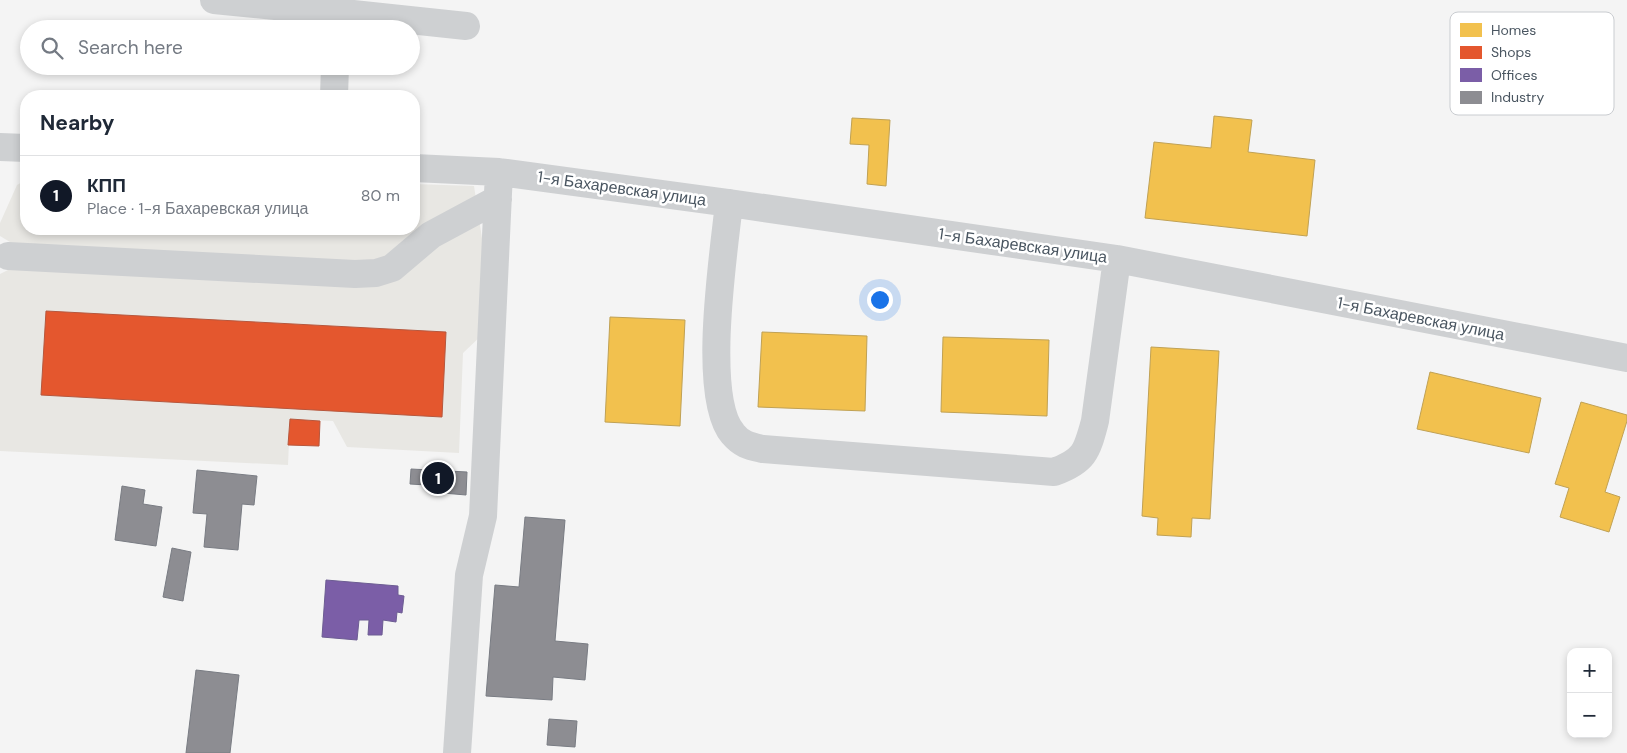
<!DOCTYPE html>
<meta charset="utf-8">
<style>
:root{--surface:#fff;--page:#f6f6f7;--text:#1f2937;--muted:#747a83;--line:#e0e1e3;--accent:#111827}
body{margin:0;font-family:"DM Sans",sans-serif;background:var(--page);color:var(--text)}
.controls{position:absolute;right:15px;bottom:15px;display:grid;overflow:hidden;border-radius:10px;box-shadow:0 2px 8px #0003}
.controls button{width:45px;height:45px;display:grid;place-items:center;padding:0;border:0;border-bottom:1px solid var(--line);background:var(--surface);color:var(--text);font:25px sans-serif}
.you{position:absolute;left:879px;top:299px;width:18px;height:18px;margin:-12px;border:4px solid #fff;border-radius:50%;background:#1a73e8;box-shadow:0 0 0 8px #1a73e833}
.badge{display:grid;place-items:center;width:32px;height:32px;border-radius:50%;background:var(--accent);color:#fff;font-size:16px;font-weight:700}
.pin{position:absolute;translate:-50% -50%;border:2px solid #fff;box-shadow:0 1px 5px #0006}
.list{margin:0;padding:0;list-style:none}
h2{display:flex;justify-content:space-between;align-items:center;height:65px;margin:0;padding:0 20px;font-size:21px}
h2 small{font-size:16px;font-weight:400;color:var(--muted)}
.list li{display:grid;grid-template-columns:32px 1fr auto;gap:15px;align-items:center;box-sizing:border-box;height:80px;padding:0 20px;border-top:1px solid var(--line)}
.list b{display:block;font-size:19px;white-space:nowrap}
.list p{margin:0;font-size:16px;white-space:nowrap;color:var(--muted)}
.list em{font-size:16px;font-style:normal;color:var(--muted)}
.icon{flex:none;width:28px;height:28px;fill:none;stroke:currentColor;stroke-width:2;stroke-linecap:round;stroke-linejoin:round}
.map{position:relative;flex:none;width:1627px;height:753px;overflow:hidden}
.search{position:absolute;background:var(--surface);box-shadow:0 2px 8px #0003;left:20px;top:20px;width:400px;height:55px;display:flex;align-items:center;gap:12px;box-sizing:border-box;padding:0 18px;border-radius:28px;color:var(--muted);font-size:19px}
.panel{position:absolute;background:var(--surface);box-shadow:0 2px 8px #0003;left:20px;top:90px;width:400px;height:145px;border-radius:20px}
.map>svg:first-child{display:block}
</style>
<div class="map">
<svg width="1627" height="753" viewBox="0 0 1627 753">
<rect width="100%" height="100%" fill="#f4f4f4"/>
<path fill="#e8e7e3" d="M26,180V229H414V184L474,186L487,271L483,334L463,353L459,453L347,447L333,421L290,419L288,465L0,451V274L8,270L10,242L0,236V223L17,185Z"/>
<path fill="#f2c14e" stroke="#c0a154" d="M1214,116L1252,120L1248,152L1315,160L1307,236L1145,218L1154,142L1211,148Z
M852,118L890,120L886,186L867,184L869,145L850,144Z
M610,317L685,320L680,426L605,422Z
M762,332L867,336L865,411L758,407Z
M943,337L1049,340L1047,416L941,412Z
M1151,347L1219,351L1210,519L1192,518L1191,537L1157,535L1158,518L1142,516Z
M1430,372L1541,398L1529,453L1417,429Z
M1581,402L1627,415V421L1605,492L1620,497L1609,532L1560,517L1569,488L1555,484Z"/>
<path fill="#e4572e" stroke="#b6573d" d="M46,311L446,332L442,417L41,395Z
M290,419L320,421L319,446L288,445Z"/>
<path fill="#7b5ea7" stroke="#6c5c92" d="M326,580L398,586V595L404,596L402,613L397,612L396,622L383,620L382,635H368L369,620H359L357,640L322,637Z"/>
<path fill="#8d8d92" stroke="#797c83" d="M411,469L467,472L466,495L443,493L444,486L410,484Z
M197,470L257,476L254,505L242,504L238,550L204,547L207,514L193,513Z
M122,486L145,490L143,504L162,507L156,546L115,540Z
M525,517L565,520L555,641L588,644L585,680L553,677L552,700L486,696L495,585L519,587Z
M172,548L191,552L183,601L163,597Z
M196,670L239,675L230,753H186Z
M549,719L577,721L575,747L547,745Z"/>
<g fill="none" stroke-linecap="round" stroke-linejoin="round">
<path stroke="#ced0d2" stroke-width="28" d="M214,0L335,12V29
M335,12L466,26
M334,96L335,66
M0,147L26,148
M414,168L499,172L729,203L1117,259L1627,358
M729,203C724,252 701,397 733,434C742,445 750,446 763,449L1054,472C1085,461 1087,451 1095,421L1117,259
M8,256L355,274L376,273L392,268L431,235L498,199
M457,753L469,575L483,516L499,172"/>
</g>
<g text-anchor="middle" stroke-width="5" stroke-linejoin="round" paint-order="stroke">
<g font-size="16" fill="#4a5661" stroke="#fff">
<text transform="translate(622 188) rotate(8)" y="6">1-я Бахаревская улица</text>
<text transform="translate(1023 245) rotate(8)" y="6">1-я Бахаревская улица</text>
<text transform="translate(1421 318) rotate(11)" y="6">1-я Бахаревская улица</text>
</g>
</g>
<rect x="1450" y="12" width="164" height="103" rx="8" fill="#fff" stroke="#c9ccd0" stroke-width="1"/>
<rect x="1460" y="23" width="22" height="14" fill="#f2c14e"/>
<rect x="1460" y="46" width="22" height="13" fill="#e4572e"/>
<rect x="1460" y="68" width="22" height="14" fill="#7b5ea7"/>
<rect x="1460" y="91" width="22" height="13" fill="#8d8d92"/>
<g font-size="14" fill="#4a5661">
<text x="1491" y="35">Homes</text>
<text x="1491" y="57">Shops</text>
<text x="1491" y="80">Offices</text>
<text x="1491" y="102">Industry</text>
</g>
</svg>
<div class="controls">
<button>+</button>
<button>−</button>
</div>
<div class="you"></div>
<div class="pin badge" style="left:438px;top:478px">1</div>
<div class="search"><svg class="icon" aria-label="search" viewBox="0 0 24 24"><circle cx="10" cy="10" r="6"/><path d="M15 15l6 6"/></svg>Search here</div>
<section class="panel">
<h2>Nearby<small></small></h2>
<ul class="list">
<li><span class="badge">1</span><div><b>КПП</b><p>Place · 1-я Бахаревская улица</p></div><em>80 m</em></li>
</ul>
</section>
</div>
